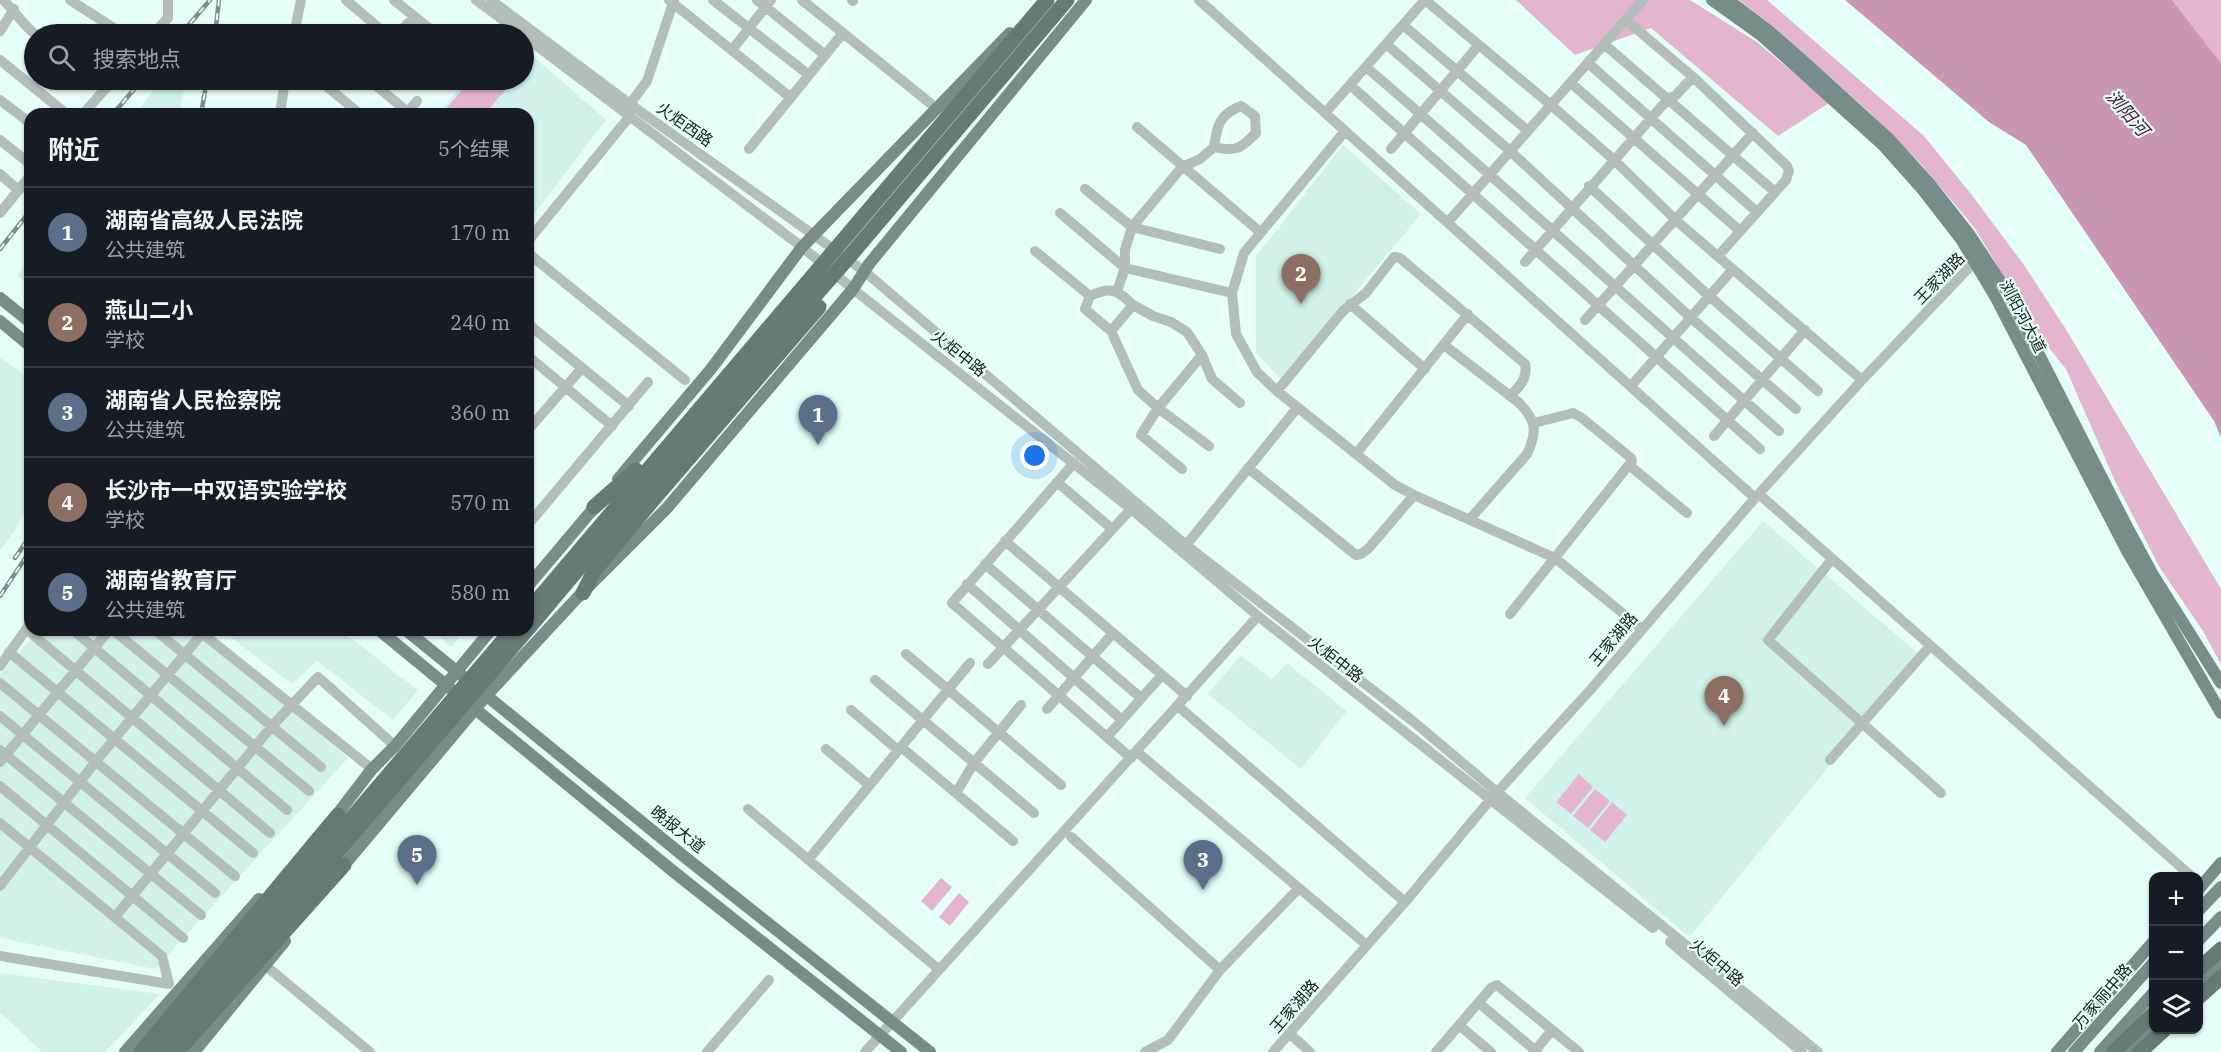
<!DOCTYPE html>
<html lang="zh">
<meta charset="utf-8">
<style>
:root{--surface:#171b24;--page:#20242c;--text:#f1f3f6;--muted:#9ea1a6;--line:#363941;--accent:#be4394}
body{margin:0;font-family:"IBM Plex Serif","Noto Sans SC",serif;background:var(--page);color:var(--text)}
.controls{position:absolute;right:18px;bottom:18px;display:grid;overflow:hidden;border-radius:12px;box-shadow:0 2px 4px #0004}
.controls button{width:54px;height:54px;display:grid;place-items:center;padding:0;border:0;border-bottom:2px solid var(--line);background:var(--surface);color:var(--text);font:30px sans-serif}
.you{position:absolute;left:1035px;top:456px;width:21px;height:21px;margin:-15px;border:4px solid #fff;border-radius:50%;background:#1a73e8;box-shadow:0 0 0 9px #1a73e833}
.badge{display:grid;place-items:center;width:39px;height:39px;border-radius:50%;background:var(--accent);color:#fff;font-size:20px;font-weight:700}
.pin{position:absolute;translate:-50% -50px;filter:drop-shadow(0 2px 3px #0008)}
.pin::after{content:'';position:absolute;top:32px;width:21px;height:18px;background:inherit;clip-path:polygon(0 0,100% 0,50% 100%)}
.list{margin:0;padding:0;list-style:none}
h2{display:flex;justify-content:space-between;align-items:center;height:78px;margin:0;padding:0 24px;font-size:26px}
h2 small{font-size:20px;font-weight:400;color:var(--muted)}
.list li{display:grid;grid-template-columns:39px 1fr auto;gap:18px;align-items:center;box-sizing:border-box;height:90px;padding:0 24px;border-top:2px solid var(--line)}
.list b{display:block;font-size:22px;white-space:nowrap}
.list p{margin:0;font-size:20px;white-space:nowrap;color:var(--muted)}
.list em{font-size:20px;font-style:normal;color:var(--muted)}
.icon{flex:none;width:33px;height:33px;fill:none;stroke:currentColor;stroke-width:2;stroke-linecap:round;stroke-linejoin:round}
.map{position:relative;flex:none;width:2221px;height:1052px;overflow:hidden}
.search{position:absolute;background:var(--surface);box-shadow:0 2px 4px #0004;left:24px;top:24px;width:510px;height:66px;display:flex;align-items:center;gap:15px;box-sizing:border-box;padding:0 21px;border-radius:33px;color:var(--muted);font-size:22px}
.panel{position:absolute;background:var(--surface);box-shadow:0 2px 4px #0004;left:24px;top:108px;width:510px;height:528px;border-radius:18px}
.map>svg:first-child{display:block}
</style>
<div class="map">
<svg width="2221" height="1052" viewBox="0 0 2221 1052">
<rect width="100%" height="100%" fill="#e5fef8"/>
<path fill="#d0f2e9" d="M524,48L606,120L528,222V114H438L466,80H524Z
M161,80H186L179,114H136Z
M1343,145L1421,214L1282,380L1256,353V256Z
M30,259V286L17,276Z
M0,358L30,378V501L15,530L0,550Z
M1763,521L1920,655L1692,934L1688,936L1525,798Z
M38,630H197L348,758L155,969L0,938V675Z
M226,630H340L418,690L393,720L317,661L292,684L224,632Z
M432,630H465L451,647Z
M1241,655L1272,679L1287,663L1347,711L1301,769L1208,694Z
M0,973L160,994L105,1052H42L0,1012Z"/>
<path fill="#e3b5cf" d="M1516,0H1690L1757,42L1829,103L1778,136L1651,28L1575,55Z
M1739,0H1767L1924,136L1971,194L2024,265L2067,331L2221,589V664L2203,631L2160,568L2115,481L2066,369L2042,339L1974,227L1921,164L1867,110L1773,26Z
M2172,0H2221V63Z
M470,80H494L506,89L485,114H442Z
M1579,774L1593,787L1571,814L1556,802Z
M1595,789L1610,801L1588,828L1573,816Z
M1612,802L1627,815L1605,842L1590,830Z
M941,878L952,887L932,911L921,901Z
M959,893L969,902L950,926L939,917Z"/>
<path fill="#c996b3" d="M1845,0H2172L2221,63V437L2214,421L2026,145L1989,122Z"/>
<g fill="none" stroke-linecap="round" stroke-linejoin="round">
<path stroke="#b3bebb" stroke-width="10" d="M3,0C15,11 23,25 35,34
M70,0L123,34
M346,0L386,34
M394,0L436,34
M476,0L522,34
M491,0L630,104L864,271L1186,545L1414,722L1497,792L1818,1052
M669,0L790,97
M713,0L809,75
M757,0L825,55
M802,0L930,103
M852,0L853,1
M1199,0L1755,498
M1425,0L1551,105L1613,159L1679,223L1862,380
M1626,20L1693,77L1787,166L1789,171L1786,180L1718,256
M1403,25L1528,131
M0,31L14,9
M153,34L168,18V0
M294,34L301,0
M398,34L414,17
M524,36L802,247L853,289L1131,509L1258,616L1653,928
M1386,44L1510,151L1690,317L1796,409
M1604,44L1775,192
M732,50L771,0
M0,60L64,112
M1588,63L1757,212
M1366,67C1505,186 1640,310 1779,431
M319,80L360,114
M369,80L408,112L417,101
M1571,83L1740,231
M1350,85L1760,449
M0,100L30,123
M1325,113L1425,0
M83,114L113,80
M280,114L285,80
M1137,127L1260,232
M1345,131L1244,253L1232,293L1236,334L1257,372L1277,391L1395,485L1414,495L1555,558L1642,629
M0,140L30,164
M749,149L843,33
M1391,149L1478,46
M0,174L17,189
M1589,186L1709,296L1818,391
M1085,189L1132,227L1220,249
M0,213L30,176
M1060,213L1125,268L1232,293
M1448,222L1643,0
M528,241L630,116V104L647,81L674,0
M1035,251L1090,296L1085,309L1111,331
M528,253L685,380
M1525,262L1669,98L1675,96L1693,77
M1117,291L1125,268V250L1132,227L1182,167L1200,159L1214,147C1235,152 1241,149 1256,133L1255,116L1241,106C1220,114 1217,125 1214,147
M1090,296C1112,286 1117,290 1133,305L1111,331L1138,390L1158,408L1209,446
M1350,304L1425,369
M1133,305L1153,316L1171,322L1187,332L1202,355L1212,379L1240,403
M1585,320L1753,133
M528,324L629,406
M1444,345L1518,402C1536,419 1538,431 1527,454L1470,519
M528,356L612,426
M1631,386L1733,269
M1277,391L1343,311L1366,293L1394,257L1400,258L1525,364C1528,378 1520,386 1510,396
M528,430L582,368
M1714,436L1805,330
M1356,454L1468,314
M1074,463L952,603L1131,758
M1629,465L1687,513
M1248,468L1356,555L1361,554L1368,549L1414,495
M1182,469L1141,435L1158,408L1202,355
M1057,482L1111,528
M1759,494L2191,876
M528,516L532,520L648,382
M1005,541L1187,696
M1183,549L1297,408
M1832,559L1768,640L1941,793
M985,564L1141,698
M967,584L1122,720
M1510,614L1632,461L1631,458L1582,418L1573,413L1534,423
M26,629L270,833
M73,630L287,810
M113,630L309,791
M155,630L321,767
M198,630L372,769
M9,652L253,853
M906,654L1061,785
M988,664L1131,509
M0,666L30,624
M875,680L1034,813
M0,683L235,876
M1178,706L1405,902
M1047,709L1113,633
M851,710L898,750
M0,716L215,893
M1107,737L1162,675
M901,747L1013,841
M826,749L869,785
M0,750L201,915
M1137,752L1362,941
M1830,760L1930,646
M0,762L109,630
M0,786L183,938
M956,793L974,763L1021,705
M748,809L936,967
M0,823L162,956L169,984L0,956
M1071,837L1220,970
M808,860L970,663
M0,886L96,761L205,630
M115,917L272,726L318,677L395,746
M1670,942L1802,1052
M266,966L370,1052
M1479,1003L1537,1052
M1460,1026L1491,1052
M1290,1034L1310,1052
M707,1052L769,980
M865,1052L1258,616
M1145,1052L1168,1040L1220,970L1299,888
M1273,1052L1405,902L1490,800L1592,688L1755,498L1862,380L1980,256
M1436,1052L1491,988L1497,985L1579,1052
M1534,1052L1552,1030"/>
<path stroke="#798d88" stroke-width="12" d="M1712,0L1762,36L1883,145L1923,190L1961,239L1996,298L2127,551L2221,713
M1728,0L1768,30L1810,67L1889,139L1929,183L1969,234L2006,290L2125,523L2153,575L2221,683
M0,298L30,322
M0,321L30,346
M618,479L711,369L802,247L1010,33
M528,586L599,502
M379,630L674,872L901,1052
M406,630L686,858L930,1052
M333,820L372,769L395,746L491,630
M340,870L487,695L577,598L667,508L853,289L869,264L1086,0
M2198,890L2221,863
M2198,911L2221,887
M2198,941L2221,917
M2198,985L2221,962
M125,1052L259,899
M194,1052L285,941
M2057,1052L2154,941
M2074,1052L2154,962
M2100,1052L2154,992
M2130,1052L2154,1029"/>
<path stroke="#657b75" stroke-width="15" d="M594,507L636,470
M583,593L594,571L647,507
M2198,970L2221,949
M2198,998L2221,977
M141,1052L338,815
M177,1052L344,865
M2114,1052L2154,1013
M2140,1052L2164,1030"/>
<g stroke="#7d8e8a" stroke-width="4.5">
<path id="rail" d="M181,34L210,0
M215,34L219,0
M113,114L142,80
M201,114L207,80
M0,249L30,211
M15,558L30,536
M0,596L30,551"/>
</g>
<use href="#rail" stroke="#e5fef8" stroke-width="2" stroke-dasharray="7" stroke-linecap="butt"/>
<path stroke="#657b75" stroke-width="15" d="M647,507L819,307
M528,611L1047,0
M528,629L636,500L849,257L1067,0
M152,1052L512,630
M167,1052L527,630"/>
</g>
<g text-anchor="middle" stroke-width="4.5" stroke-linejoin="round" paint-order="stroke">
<g font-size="16" fill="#151e1b" stroke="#e5fef8">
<text transform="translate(685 124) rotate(35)" y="6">火炬西路</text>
<text transform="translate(1939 278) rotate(-46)" y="6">王家湖路</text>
<text transform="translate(2023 316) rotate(62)" y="6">浏阳河大道</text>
<text transform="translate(959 353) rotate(38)" y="6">火炬中路</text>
<text transform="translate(1613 639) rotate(-50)" y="6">王家湖路</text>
<text transform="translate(1336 659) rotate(38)" y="6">火炬中路</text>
<text transform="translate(678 829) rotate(39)" y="6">晚报大道</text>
<text transform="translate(1717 962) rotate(40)" y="6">火炬中路</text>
<text transform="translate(2102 996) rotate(-49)" y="6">万家丽中路</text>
<text transform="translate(1294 1006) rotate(-49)" y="6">王家湖路</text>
</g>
<g font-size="18" font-style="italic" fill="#51153d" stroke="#e5fef8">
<text transform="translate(2127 113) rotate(49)" y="6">浏阳河</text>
</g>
</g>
</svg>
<div class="controls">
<button>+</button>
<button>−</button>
<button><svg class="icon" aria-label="layers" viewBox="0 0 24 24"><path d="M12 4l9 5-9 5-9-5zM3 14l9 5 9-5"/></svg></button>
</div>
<div class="you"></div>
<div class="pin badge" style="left:818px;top:445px;background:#5c6f8a">1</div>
<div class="pin badge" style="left:1301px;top:304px;background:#8d6e63">2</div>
<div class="pin badge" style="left:1203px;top:890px;background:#5c6f8a">3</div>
<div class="pin badge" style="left:1724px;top:726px;background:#8d6e63">4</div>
<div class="pin badge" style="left:417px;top:885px;background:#5c6f8a">5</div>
<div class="search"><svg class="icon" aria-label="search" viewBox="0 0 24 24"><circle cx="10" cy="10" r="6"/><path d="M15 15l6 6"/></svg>搜索地点</div>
<section class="panel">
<h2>附近<small>5个结果</small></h2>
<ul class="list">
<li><span class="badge" style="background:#5c6f8a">1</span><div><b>湖南省高级人民法院</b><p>公共建筑</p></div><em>170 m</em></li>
<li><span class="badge" style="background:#8d6e63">2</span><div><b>燕山二小</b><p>学校</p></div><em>240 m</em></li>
<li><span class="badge" style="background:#5c6f8a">3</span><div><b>湖南省人民检察院</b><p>公共建筑</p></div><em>360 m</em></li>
<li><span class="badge" style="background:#8d6e63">4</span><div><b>长沙市一中双语实验学校</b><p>学校</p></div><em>570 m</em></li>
<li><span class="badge" style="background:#5c6f8a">5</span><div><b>湖南省教育厅</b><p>公共建筑</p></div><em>580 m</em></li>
</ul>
</section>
</div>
